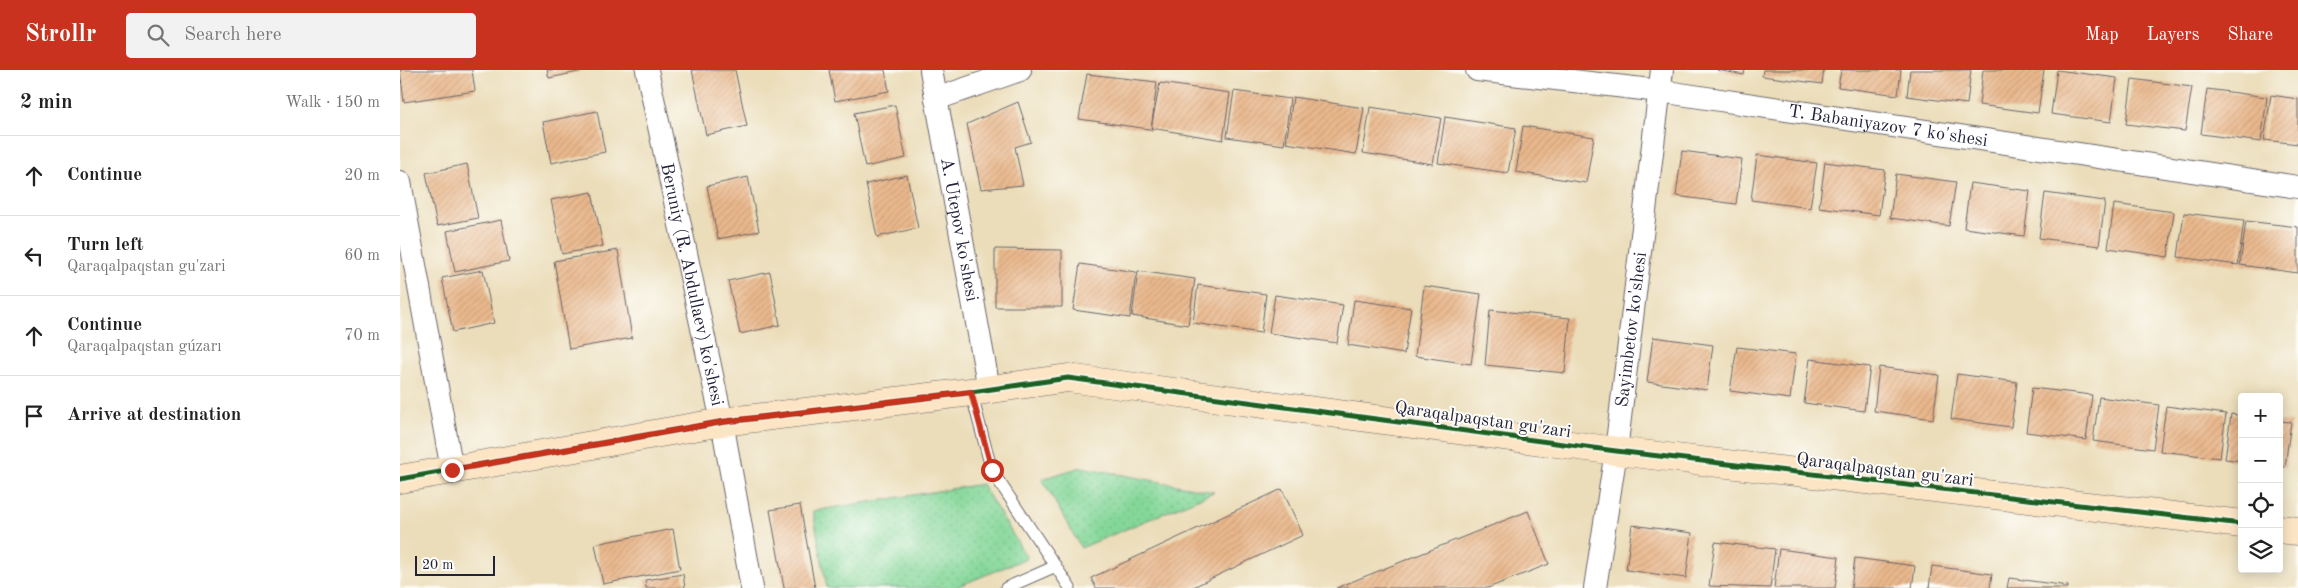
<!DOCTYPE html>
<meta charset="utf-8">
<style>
:root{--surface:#fff;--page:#f2f2f2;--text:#222;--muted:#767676;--line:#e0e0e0;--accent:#c8321e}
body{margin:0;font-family:"Old Standard TT",serif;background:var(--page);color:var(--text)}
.controls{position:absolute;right:15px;bottom:15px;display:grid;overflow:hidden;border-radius:5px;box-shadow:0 2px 12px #0003}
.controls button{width:45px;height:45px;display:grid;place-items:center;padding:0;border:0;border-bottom:1px solid var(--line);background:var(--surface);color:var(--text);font:25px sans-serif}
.scale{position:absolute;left:15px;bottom:12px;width:80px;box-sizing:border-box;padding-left:5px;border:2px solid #22223b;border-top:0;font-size:14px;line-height:18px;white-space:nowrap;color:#22223b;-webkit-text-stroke:4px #fdfcf7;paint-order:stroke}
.stop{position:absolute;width:15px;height:15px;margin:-11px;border:4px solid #c8321e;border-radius:50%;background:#fff}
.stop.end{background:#c8321e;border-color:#fff;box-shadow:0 1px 5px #0008}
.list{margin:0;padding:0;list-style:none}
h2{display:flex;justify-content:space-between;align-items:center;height:65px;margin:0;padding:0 20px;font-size:21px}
h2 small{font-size:16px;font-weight:400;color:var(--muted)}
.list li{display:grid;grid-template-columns:32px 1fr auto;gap:15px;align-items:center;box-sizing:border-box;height:80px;padding:0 20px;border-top:1px solid var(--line)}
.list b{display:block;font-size:19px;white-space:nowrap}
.list p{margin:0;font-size:16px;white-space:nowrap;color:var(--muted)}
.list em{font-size:16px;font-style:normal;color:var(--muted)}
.icon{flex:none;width:28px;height:28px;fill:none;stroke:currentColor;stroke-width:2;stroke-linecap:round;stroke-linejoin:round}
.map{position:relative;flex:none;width:1898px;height:518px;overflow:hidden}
header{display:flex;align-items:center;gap:30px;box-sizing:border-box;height:70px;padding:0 25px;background:var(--accent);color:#fff}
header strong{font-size:24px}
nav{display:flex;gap:28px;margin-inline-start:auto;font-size:18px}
.search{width:350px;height:45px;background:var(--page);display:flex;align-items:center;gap:12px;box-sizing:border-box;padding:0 18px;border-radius:5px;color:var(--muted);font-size:19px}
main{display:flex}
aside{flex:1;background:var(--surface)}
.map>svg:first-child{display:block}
</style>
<header>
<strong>Strollr</strong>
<div class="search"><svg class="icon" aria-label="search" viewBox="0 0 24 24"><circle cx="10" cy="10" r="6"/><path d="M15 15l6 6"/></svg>Search here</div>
<nav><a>Map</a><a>Layers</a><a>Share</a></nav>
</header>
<main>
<aside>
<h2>2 min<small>Walk · 150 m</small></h2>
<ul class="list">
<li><svg class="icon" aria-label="ahead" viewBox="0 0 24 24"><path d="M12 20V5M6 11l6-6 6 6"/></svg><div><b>Continue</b></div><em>20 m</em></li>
<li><svg class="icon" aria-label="left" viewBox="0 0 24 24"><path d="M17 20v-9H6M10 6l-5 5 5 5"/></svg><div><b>Turn left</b><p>Qaraqalpaqstan gu'zari</p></div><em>60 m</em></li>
<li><svg class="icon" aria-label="ahead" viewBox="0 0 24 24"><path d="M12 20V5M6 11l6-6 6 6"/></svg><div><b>Continue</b><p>Qaraqalpaqstan gúzarı</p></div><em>70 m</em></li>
<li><svg class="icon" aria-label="arrive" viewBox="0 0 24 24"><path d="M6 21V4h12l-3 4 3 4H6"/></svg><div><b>Arrive at destination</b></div></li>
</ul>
</aside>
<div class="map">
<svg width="1898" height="518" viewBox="0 0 1898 518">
<defs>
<pattern id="grass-dots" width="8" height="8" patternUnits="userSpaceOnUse" patternTransform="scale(1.25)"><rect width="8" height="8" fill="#84d799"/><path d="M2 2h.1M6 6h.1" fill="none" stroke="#72b885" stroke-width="1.8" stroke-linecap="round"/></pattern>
<pattern id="building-hatch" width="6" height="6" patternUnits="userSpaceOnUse" patternTransform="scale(1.25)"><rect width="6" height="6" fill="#eab88c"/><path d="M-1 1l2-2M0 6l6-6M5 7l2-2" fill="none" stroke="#c89e7a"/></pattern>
</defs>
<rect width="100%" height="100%" fill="#fdfcf7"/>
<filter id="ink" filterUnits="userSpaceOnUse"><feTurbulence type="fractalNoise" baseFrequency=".02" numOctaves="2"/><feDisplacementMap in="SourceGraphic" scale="10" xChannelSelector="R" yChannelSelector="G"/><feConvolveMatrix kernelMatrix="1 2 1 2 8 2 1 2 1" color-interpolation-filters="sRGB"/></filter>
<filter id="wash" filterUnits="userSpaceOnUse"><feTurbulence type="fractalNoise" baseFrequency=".0096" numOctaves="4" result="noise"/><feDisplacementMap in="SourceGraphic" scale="20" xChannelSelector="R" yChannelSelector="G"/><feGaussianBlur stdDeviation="1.12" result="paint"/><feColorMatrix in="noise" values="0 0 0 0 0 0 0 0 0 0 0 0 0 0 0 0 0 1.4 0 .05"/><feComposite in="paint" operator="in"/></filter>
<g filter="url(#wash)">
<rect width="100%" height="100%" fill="#ebddb9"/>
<path fill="url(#grass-dots)" stroke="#537c6a" d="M681,397L814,422L681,478L642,409Z
M582,414L627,488L554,518H427L413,441Z"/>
<g id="blocks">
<path fill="url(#building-hatch)" d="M0,0H72L75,21L4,32Z
M147,0H183V1L149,8Z
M292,0H335L347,56L306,65Z
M429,0H485L489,21L435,31Z
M1317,0H1345L1344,5Z
M1363,0H1424L1422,14L1362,6Z
M1441,0H1501L1498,25L1438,17Z
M1510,0H1571L1567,34L1507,26Z
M1583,0H1644L1638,43L1579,35Z
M1657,0L1717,8L1711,52L1651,44Z
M687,4L757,12L751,61L749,59L679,49Z
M1732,9L1792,17L1785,61L1726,54Z
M760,13L830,23L823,70L751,58Z
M1807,19L1867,27L1861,72L1801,64Z
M834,21L890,29L884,75L827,67Z
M1871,25L1898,29V74L1864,70Z
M893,27L964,38L956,84L886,73Z
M618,32L631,72L615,77L623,115L581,119L567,54Z
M495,35L506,88L465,97L454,43Z
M970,37L1041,48L1033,94L963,83Z
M197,41L205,82L151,93L143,52Z
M1045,47L1116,58L1108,103L1038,93Z
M1123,56L1194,67L1186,113L1116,102Z
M1282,81L1342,89L1336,134L1276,126Z
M1357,85L1417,93L1410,138L1351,130Z
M1425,92L1485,100L1479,145L1419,137Z
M67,94L78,148L37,156L26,103Z
M1496,104L1556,112L1549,156L1490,148Z
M507,105L518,158L477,167L466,114Z
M348,107L359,161L318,169L307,116Z
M1570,113L1630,121L1624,166L1564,158Z
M192,122L203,176L162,184L151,130Z
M1645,123L1705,131L1699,176L1639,168Z
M1714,134L1774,142L1768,187L1708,178Z
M1784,143L1844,150L1838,195L1778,187Z
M101,150L109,191L55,202L47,161Z
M1846,151L1898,157V203L1840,195Z
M595,179L662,180V237H595Z
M218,180L232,268L169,279L154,191Z
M680,194L736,202L730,248L673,240Z
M83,200L94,253L53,262L42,208Z
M738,201L795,209L788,255L732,246Z
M370,202L380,255L340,264L328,211Z
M798,215L866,224L861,263L793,253Z
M1024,216L1081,224L1071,294L1015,286Z
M875,225L943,235L937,273L869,263Z
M954,230L1011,238L1004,284L948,275Z
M1090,240L1170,248L1165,303L1085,295Z
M1253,267L1313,275L1307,320L1247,312Z
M1337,277L1396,284L1390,329L1330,321Z
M1410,289L1470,297L1464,341L1404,333Z
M1479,297L1539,305L1533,349L1474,341Z
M1557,304L1617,312L1611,357L1551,349Z
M1632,318L1692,325L1686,370L1626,362Z
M1699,327L1759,335L1753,379L1693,371Z
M1766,336L1826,344L1820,388L1760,381Z
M1831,344L1842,346V391L1825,389Z
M1879,351L1891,352L1885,397L1879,396Z
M882,419L903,465L791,518H696L691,508Z
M400,435L415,518H384L370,440Z
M1128,441L1149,494L1088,518H936Z
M1232,455L1292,463L1286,508L1226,500Z
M273,459L280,499L203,514L195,474Z
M1315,472L1375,479L1370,518L1309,516Z
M1379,479L1439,487L1435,518H1374Z
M1455,488L1515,496L1512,518H1451Z
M1532,496L1592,504L1590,518H1529Z
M283,504L285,518H246L245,510Z
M1609,508L1668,516V518H1607Z"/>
</g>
</g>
<g filter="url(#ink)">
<use href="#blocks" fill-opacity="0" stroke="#686367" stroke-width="1"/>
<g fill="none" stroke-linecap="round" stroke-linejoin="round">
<g stroke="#686367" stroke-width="13">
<path id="lane" d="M571,322L592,401L670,518
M606,518L656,496"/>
</g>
<g stroke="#686367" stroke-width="24">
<g id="street">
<path id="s1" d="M247,0L322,352L352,518"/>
<path id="s2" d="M531,0L589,319"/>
<path id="s3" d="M1077,0L1260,21L1898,117"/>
<path d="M536,29L620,0"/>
<path d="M0,112L52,400"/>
<path id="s4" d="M1195,518L1216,381L1262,0"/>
</g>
</g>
<g stroke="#686367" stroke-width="29">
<path id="secondary" d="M0,409L322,352L571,322L668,308L1216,381L1842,454
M1879,459L1898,461"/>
</g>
<use href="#lane" stroke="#fff" stroke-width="11"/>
<use href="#street" stroke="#fff" stroke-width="22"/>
<use href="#secondary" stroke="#fce5c4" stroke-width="28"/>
<g stroke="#fdfcf7" stroke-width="8">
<path id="cycleway" d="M0,409L322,352L571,322L668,308L1216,381L1842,454"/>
</g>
<use href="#cycleway" stroke="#1b5e20" stroke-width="5"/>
</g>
</g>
<g fill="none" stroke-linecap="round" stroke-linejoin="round" filter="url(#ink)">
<path stroke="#c8321e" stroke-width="6" d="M52,400L322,352L571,322L592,400"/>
</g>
<g text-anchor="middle" stroke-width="4" stroke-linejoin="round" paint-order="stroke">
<g font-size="18" fill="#22223b" stroke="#fdfcf7">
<text dy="6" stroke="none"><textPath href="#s3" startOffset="415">T. Babaniyazov 7 ko'shesi</textPath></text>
<text dy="6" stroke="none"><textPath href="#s2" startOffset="162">A. Utepov ko'shesi</textPath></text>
<text dy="6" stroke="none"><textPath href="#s1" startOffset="219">Beruniy (R. Abdullaev) ko'shesi</textPath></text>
<text dy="6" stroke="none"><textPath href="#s4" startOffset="261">Sayimbetov ko'shesi</textPath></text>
<text transform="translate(1083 349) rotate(8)" y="6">Qaraqalpaqstan gu'zari</text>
<text transform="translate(1485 399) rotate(7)" y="6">Qaraqalpaqstan gu'zari</text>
</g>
</g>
</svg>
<div class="controls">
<button>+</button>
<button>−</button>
<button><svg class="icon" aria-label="locate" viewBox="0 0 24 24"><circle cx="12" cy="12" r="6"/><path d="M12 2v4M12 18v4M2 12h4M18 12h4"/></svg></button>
<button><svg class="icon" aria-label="layers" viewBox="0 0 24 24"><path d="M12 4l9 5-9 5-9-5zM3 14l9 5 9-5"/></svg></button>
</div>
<div class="scale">20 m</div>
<div class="stop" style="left:592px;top:400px"></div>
<div class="stop end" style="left:52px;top:400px"></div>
</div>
</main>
